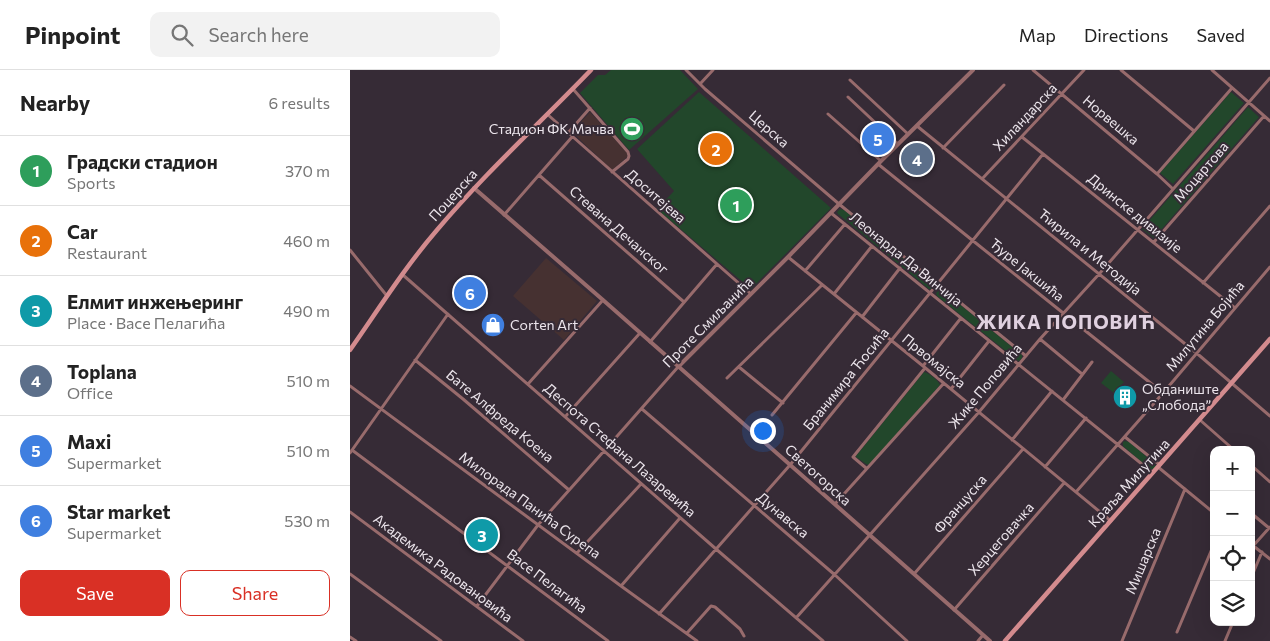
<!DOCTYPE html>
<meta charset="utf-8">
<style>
:root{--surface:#fff;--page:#f2f2f2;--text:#222;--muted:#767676;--line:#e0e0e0;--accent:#d93025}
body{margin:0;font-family:Commissioner,sans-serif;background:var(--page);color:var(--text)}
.controls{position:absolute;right:15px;bottom:15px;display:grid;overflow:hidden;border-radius:10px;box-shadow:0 5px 20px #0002}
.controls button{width:45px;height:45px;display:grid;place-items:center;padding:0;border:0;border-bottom:1px solid var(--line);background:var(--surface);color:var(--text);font:25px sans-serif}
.you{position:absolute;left:412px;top:360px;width:18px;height:18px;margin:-12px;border:4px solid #fff;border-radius:50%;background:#1a73e8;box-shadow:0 0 0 8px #1a73e833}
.badge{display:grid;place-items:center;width:32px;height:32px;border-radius:50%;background:var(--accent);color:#fff;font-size:16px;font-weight:700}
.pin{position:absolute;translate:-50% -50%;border:2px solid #fff;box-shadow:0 1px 5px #0006}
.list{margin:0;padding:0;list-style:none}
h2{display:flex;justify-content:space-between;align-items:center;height:65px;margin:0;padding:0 20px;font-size:21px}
h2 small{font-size:16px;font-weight:400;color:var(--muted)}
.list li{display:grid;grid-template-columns:32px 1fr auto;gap:15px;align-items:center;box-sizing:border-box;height:70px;padding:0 20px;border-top:1px solid var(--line)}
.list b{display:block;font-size:19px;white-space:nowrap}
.list p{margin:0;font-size:16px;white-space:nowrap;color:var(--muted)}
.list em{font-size:16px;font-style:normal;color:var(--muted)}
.actions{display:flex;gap:10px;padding:15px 20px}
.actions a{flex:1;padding:11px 0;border:1px solid var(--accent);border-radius:10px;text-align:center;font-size:18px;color:var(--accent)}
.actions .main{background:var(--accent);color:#fff}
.icon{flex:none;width:28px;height:28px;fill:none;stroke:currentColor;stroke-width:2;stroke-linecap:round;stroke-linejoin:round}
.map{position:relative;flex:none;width:920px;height:571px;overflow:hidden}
header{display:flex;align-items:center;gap:30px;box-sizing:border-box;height:70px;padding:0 25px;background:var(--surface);border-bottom:1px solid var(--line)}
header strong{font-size:24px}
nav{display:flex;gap:28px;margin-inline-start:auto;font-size:18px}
.search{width:350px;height:45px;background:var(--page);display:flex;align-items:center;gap:12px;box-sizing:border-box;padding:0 18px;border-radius:10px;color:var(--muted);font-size:19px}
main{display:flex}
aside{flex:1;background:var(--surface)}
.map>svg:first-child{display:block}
</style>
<header>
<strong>Pinpoint</strong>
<div class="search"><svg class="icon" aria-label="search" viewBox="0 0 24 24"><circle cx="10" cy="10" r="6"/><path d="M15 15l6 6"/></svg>Search here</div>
<nav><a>Map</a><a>Directions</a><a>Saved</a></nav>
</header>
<main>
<aside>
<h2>Nearby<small>6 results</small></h2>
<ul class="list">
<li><span class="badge" style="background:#2e9e5b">1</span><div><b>Градски стадион</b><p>Sports</p></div><em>370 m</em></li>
<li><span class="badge" style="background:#e8710a">2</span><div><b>Car</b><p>Restaurant</p></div><em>460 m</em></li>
<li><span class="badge" style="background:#0f9aa8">3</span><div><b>Елмит инжењеринг</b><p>Place · Васе Пелагића</p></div><em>490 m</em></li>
<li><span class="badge" style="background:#5c6f8a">4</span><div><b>Toplana</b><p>Office</p></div><em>510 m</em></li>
<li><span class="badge" style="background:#3f7fe0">5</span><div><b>Maxi</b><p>Supermarket</p></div><em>510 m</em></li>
<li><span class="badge" style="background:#3f7fe0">6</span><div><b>Star market</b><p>Supermarket</p></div><em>530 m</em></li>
</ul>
<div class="actions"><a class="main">Save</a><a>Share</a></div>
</aside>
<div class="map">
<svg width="920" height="571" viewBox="0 0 920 571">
<rect width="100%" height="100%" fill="#362b36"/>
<path fill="#463131" d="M240,42L277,83V87L262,100L222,62Z
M196,188L247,231L214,270L163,226Z"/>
<path fill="#22472b" d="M261,0H330L348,19L279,80L230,23L248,5H255Z
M349,22L481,138L401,219L307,139L324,121L287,79Z
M881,22L894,33L823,114L810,103Z
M898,37L909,47L804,168L792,159Z
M490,139L494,140L583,213L584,215L581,219H579L488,144L487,142Z
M589,220H592L672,285V288L669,291L667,290L587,226L586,223Z
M761,301L774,312L764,323L751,313Z
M574,302C579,303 588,310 590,315L519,395L516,394L506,387V386Z
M775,371L779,372L804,393L806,397L804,399H800L773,376V372Z"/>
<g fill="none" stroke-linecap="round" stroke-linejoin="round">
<path stroke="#986b6c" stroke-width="3" d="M336,0L355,19L489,134L676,286
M683,0L807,104L823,119
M771,0L844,61
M862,0L920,51
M500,10L558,64
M350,14L363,0
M223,19L278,82L279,86L278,89L262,102
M498,27L548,74
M197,44L401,224
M478,44L531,91
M567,56L850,286L920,346
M218,63L240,38
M672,67L885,238
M593,78L654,15
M528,94L622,170L813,323
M807,104L882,18
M189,105L334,232
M632,109L734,0
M481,143L803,403
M154,145L222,67
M804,172L914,46
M0,180L37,226
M438,187L573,296L761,451
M455,201L495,154
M53,205L366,479L473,571
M853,213L920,136
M484,224L522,176
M512,247L550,198
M690,269L732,304
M300,272L367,194
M65,290L113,329L219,420
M573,296L611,248
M389,297L433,333
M377,308L472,215
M178,314L253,230
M0,316L271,516L347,571
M601,319L639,271
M713,330L742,292
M292,339L485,505L557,571
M422,345L506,243
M215,347L290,263
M850,350L884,380
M775,367L810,395
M662,370L702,321
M2,380L258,571
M0,383L98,244
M901,395L920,412
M695,397L736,348
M808,397L864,443
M516,398L503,387L575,298
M863,410H864
M726,422L813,323L920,197
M485,434L594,313
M0,442L173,571
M901,443L919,458
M901,474L920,489
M903,476L920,457
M227,483L291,414
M0,504L91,571
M564,504L673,379
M901,508L912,482
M271,516L330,448
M127,536L188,455L254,381L328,297
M604,540L714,413
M309,544L440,395L693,84
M446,548L629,342L690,269L750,203L920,8
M827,562L864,474
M337,563L361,536L365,537L390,559L394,566
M0,567L6,571
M628,571L633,565
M772,571L835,419
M875,571L883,552"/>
<path stroke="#986b6c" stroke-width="4" d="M124,118L253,230L640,571
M328,297L438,187L531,91L623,0"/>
<path stroke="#d38b8e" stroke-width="4.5" d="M0,280C28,240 55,197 87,160C135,103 190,53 241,0
M655,571L920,269"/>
</g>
<defs>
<g id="stadium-disc" transform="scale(1.25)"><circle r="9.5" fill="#2e9e5b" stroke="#362b36"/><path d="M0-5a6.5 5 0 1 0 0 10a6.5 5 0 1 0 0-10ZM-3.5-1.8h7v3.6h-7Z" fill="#fff"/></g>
<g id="shop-disc" transform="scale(1.25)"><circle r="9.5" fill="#3f7fe0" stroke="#362b36"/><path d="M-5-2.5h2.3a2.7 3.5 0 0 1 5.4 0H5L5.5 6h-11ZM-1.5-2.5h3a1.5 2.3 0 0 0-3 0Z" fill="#fff"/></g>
<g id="building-disc" transform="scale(1.25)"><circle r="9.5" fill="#0f9aa8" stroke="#362b36"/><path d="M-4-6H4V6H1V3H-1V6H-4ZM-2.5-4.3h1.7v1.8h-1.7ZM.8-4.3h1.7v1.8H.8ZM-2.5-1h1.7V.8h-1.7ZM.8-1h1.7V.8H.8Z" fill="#fff"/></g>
</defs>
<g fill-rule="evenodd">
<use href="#stadium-disc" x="282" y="59"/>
<use href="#shop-disc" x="143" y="255"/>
<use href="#building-disc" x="775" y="327"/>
</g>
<g text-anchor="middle" stroke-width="4" stroke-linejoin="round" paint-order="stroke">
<g font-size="14" fill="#ece5ec" stroke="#362b36">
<text transform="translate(675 47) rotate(-47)" y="5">Хиландарска</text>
<text transform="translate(761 50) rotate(40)" y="5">Норвешка</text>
<text transform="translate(419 59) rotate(41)" y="5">Церска</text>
<text transform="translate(851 102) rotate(-49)" y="5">Моцартова</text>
<text transform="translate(103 125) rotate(-48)" y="5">Поцерска</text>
<text transform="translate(306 126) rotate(41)" y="5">Доситејева</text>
<text transform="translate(785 143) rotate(39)" y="5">Дринске дивизије</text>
<text transform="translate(269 160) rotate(41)" y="5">Стевана Дечанског</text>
<text transform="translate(740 182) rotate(39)" y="5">Ћирила и Методија</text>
<text transform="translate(556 189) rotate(39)" y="5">Леонарда Да Винчија</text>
<text transform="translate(677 200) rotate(39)" y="5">Ђуре Јакшића</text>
<text transform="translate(358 252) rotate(-45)" y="5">Проте Смиљанића</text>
<text transform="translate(855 256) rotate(-50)" y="5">Милутина Бојића</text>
<text transform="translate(584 291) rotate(39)" y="5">Првомајска</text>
<text transform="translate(496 309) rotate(-51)" y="5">Бранимира Ћосића</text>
<text transform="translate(635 316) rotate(-50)" y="5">Жике Поповића</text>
<text transform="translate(150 346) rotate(40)" y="5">Бате Алфреда Коена</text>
<text transform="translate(270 380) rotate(41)" y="5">Деспота Стефана Лазаревића</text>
<text transform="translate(468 405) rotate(42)" y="5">Светогорска</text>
<text transform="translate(779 413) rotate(-48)" y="5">Краља Милутина</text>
<text transform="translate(610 434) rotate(-49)" y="5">Француска</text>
<text transform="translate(180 435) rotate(36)" y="5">Милорада Панића Сурепа</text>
<text transform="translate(433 445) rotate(40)" y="5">Дунавска</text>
<text transform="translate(651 469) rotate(-49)" y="5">Херцеговачка</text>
<text transform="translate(793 491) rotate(-67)" y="5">Мишарска</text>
<text transform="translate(93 498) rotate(37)" y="5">Академика Радовановића</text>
<text transform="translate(197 511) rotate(37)" y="5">Васе Пелагића</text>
</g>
<g font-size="14" fill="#ece5ec" stroke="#362b36" text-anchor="start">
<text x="264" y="64" text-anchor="end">Стадион ФК Мачва</text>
<text x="160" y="260">Corten Art</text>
<text x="792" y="324">Обданиште<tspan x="792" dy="16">„Слобода”</tspan></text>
</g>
<g font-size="19" font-weight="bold" letter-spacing="1" fill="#e0d1e0" stroke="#362b36">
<text x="716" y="259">ЖИКА ПОПОВИЋ</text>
</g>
</g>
</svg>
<div class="controls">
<button>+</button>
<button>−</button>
<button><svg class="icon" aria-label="locate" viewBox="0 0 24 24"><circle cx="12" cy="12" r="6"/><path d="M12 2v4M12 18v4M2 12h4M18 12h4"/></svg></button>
<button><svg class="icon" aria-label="layers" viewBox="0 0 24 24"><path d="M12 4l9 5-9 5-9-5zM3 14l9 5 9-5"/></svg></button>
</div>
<div class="you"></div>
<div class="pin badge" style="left:386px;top:135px;background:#2e9e5b">1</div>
<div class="pin badge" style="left:366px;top:79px;background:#e8710a">2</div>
<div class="pin badge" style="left:132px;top:465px;background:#0f9aa8">3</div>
<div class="pin badge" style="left:567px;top:89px;background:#5c6f8a">4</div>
<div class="pin badge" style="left:528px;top:69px;background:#3f7fe0">5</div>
<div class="pin badge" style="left:120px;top:223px;background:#3f7fe0">6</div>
</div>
</main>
